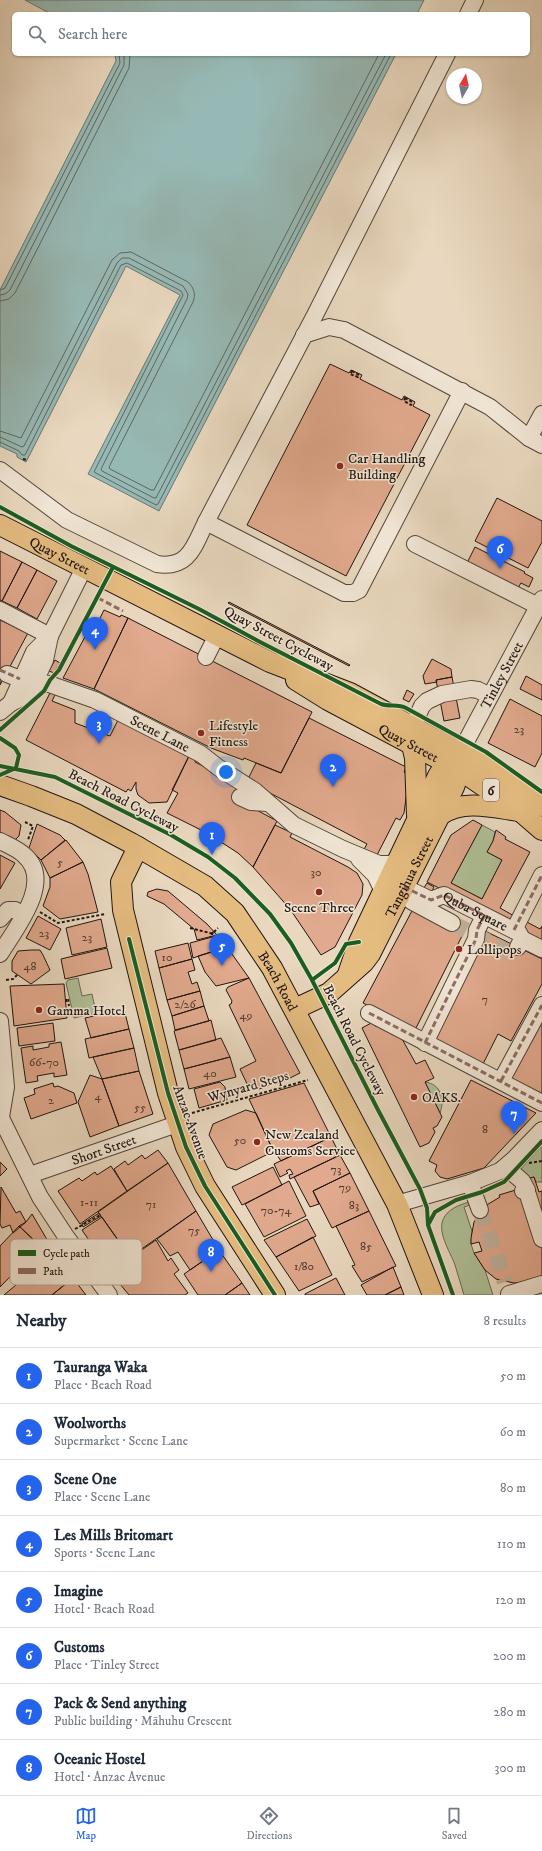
<!DOCTYPE html>
<meta charset="utf-8">
<style>
:root{--surface:#fff;--page:#f2f2f3;--text:#1f2937;--muted:#747a83;--line:#e0e1e3;--accent:#2563eb}
body{margin:0;font-family:"IM FELL DW Pica",serif;background:var(--page);color:var(--text)}
.compass{position:absolute;left:446px;top:68px;width:36px;height:36px;border-radius:50%;background:var(--surface);box-shadow:0 1px 3px #0004;rotate:9deg}
.you{position:absolute;left:226px;top:772px;width:14px;height:14px;margin:-10px;border:3px solid #fff;border-radius:50%;background:#1a73e8;box-shadow:0 0 0 6px #1a73e833}
.badge{display:grid;place-items:center;width:26px;height:26px;border-radius:50%;background:var(--accent);color:#fff;font-size:13px;font-weight:700}
.pin{position:absolute;translate:-50% -33px;filter:drop-shadow(0 1px 2px #0008)}
.pin::after{content:'';position:absolute;top:21px;width:14px;height:12px;background:inherit;clip-path:polygon(0 0,100% 0,50% 100%)}
.list{margin:0;padding:0;list-style:none}
h2{display:flex;justify-content:space-between;align-items:center;height:52px;margin:0;padding:0 16px;font-size:17px}
h2 small{font-size:13px;font-weight:400;color:var(--muted)}
.list li{display:grid;grid-template-columns:26px 1fr auto;gap:12px;align-items:center;box-sizing:border-box;height:56px;padding:0 16px;border-top:1px solid var(--line)}
.list b{display:block;font-size:15px;white-space:nowrap}
.list p{margin:0;font-size:13px;white-space:nowrap;color:var(--muted)}
.list em{font-size:13px;font-style:normal;color:var(--muted)}
.icon{flex:none;width:22px;height:22px;fill:none;stroke:currentColor;stroke-width:2;stroke-linecap:round;stroke-linejoin:round}
.map{position:relative;flex:none;width:542px;height:1295px;overflow:hidden}
.search{position:absolute;background:var(--surface);box-shadow:0 1px 3px #0004;left:12px;right:12px;top:12px;height:44px;display:flex;align-items:center;gap:10px;box-sizing:border-box;padding:0 14px;border-radius:6px;color:var(--muted);font-size:15px}
.sheet{height:500px;background:var(--surface)}
nav{display:flex;justify-content:space-around;align-items:center;box-sizing:border-box;height:56px;border-top:1px solid var(--line);background:var(--surface);font-size:11px;color:var(--muted)}
nav a{display:grid;justify-items:center;gap:2px}
nav .on{color:var(--accent)}
.map>svg:first-child{display:block}
</style>
<div class="map">
<svg width="542" height="1295" viewBox="0 0 542 1295">
<rect width="100%" height="100%" fill="#e9d8bf"/>
<filter id="stains"><feTurbulence type="fractalNoise" baseFrequency=".005" numOctaves="4"/><feColorMatrix values="0 0 0 0 .2 0 0 0 0 .09 0 0 0 0 .02 0 0 0 .5 -.17"/></filter>
<radialGradient id="worn" r=".72"><stop offset=".6" stop-color="#630" stop-opacity="0"/><stop offset="1" stop-color="#630" stop-opacity=".3"/></radialGradient>
<path fill="#b0c097" stroke="#686a54" d="M482,825L495,832L493,841L487,852L502,860L482,899L451,883Z
M78,978L82,996L92,994L96,1013L74,1018L66,983L68,980Z
M425,1082C441,1084 445,1099 440,1113Z
M542,1145V1182H536L534,1177L526,1179L518,1172Z
M472,1201L473,1204L464,1207L472,1231L471,1244L474,1253L485,1270L493,1295H464C461,1285 458,1275 455,1265C450,1251 435,1230 445,1216C451,1207 463,1204 472,1201Z"/>
<path fill="#97b9b5" stroke="#677773" d="M25,0H424L417,14H51Z
M115,54H396L159,511L88,474L180,295L126,266L26,462L17,457V454L0,446V290L116,61Z"/>
<g fill="none" stroke-linecap="round" stroke-linejoin="round">
<path stroke="#5c6762" stroke-width="1" d="M0,290L5,288L120,63L119,54
M0,295L5,294L10,290L124,65V54
M0,301L9,299L15,293L129,68L130,54
M0,431L21,438L112,260L120,253L131,252L188,282C194,288 196,294 193,302L109,467L110,469L151,490H154L379,54
M0,437L22,447L24,446L117,263L122,258H129L183,286L188,294L187,299L101,469L102,471L154,498H156L386,54
M0,442L19,451L22,455H25L121,265L127,263L181,291L183,295L94,472L156,505L158,504L391,54"/>
</g>
<path fill="#e1a98d" stroke="#201510" d="M330,364L349,373L351,370L362,375L360,379L402,400L404,396L415,402L413,406L430,415L346,576L247,525Z
M497,498L542,521V542L528,568L475,541Z
M475,547L525,572L524,573L533,578L529,587L521,583L518,588L467,563Z
M0,551L22,562L2,601L0,600Z
M22,562L37,570L17,608L2,601Z
M37,570L57,581L37,619L17,608Z
M229,602L350,665L349,666L228,603Z
M104,610L120,617L121,615L128,618L94,689L63,678L95,618L99,620Z
M128,618L312,712L281,773L244,758L243,760L211,748L94,689Z
M0,620L28,633L0,685Z
M432,659L451,669L452,677L436,680L437,682L425,684L423,676Z
M55,660L60,663L54,673L49,671Z
M526,676L542,685V700L520,689Z
M452,677L460,718L444,721L436,680Z
M407,690L414,694L409,702L403,699Z
M51,691L56,693L52,701L75,710V723L110,736L118,720L189,756L167,802L149,803L138,795L136,789V782L131,791L128,789L126,792L26,740Z
M510,699L542,716V753L535,767L488,743Z
M309,718L406,767L404,772L409,776L404,813L400,820L396,818L376,857L363,851L367,844L247,781L256,763L281,773Z
M189,756L195,760V762L211,770L210,772L244,790L238,800L277,821L253,867L238,853L207,833L167,813L178,793L172,790Z
M0,810L5,812L21,825L19,836L14,841L0,832Z
M473,820L482,825L451,883L482,899L502,860L487,852L493,841L496,830L506,837L505,839L530,852L500,908L516,917L512,925L427,882L451,835Z
M37,824L60,835L65,840L41,860L29,848Z
M275,825L292,833L290,837L348,867L357,873L363,884L362,895L335,947L321,955L290,909L253,867Z
M66,840L83,862L50,878L41,860Z
M0,855L15,863L0,889Z
M83,862L88,874L98,912L60,919L43,906L50,887V878Z
M427,883L434,887L430,895L422,891Z
M157,889L168,891L207,924L217,935L197,940L194,929L164,904L147,896L148,892Z
M413,909L455,917L468,924L415,1030L363,1003Z
M38,916L61,929L50,950L26,938Z
M101,919L107,947L72,955L66,928Z
M525,921L540,929L542,926V940L521,929Z
M485,931L542,959V984L511,1041L498,1034L482,1066L432,1039Z
M216,936L227,947L193,958L190,943Z
M188,943L192,959L159,968L155,951Z
M227,947L249,978L216,986L205,972L198,956Z
M107,948L112,968L65,979L61,959Z
M31,950H40L43,955L50,970L31,984L12,971V961L18,951Z
M192,959L195,970L188,972L192,984L197,982L200,991L167,1000L159,968Z
M249,978L300,1073L278,1084L275,1083L259,1089L256,1083L248,1086L240,1069L256,1061L229,1005L231,1004L232,1001L226,990L228,987Z
M64,984L67,1018L14,1026L10,986Z
M200,991L204,1006L172,1016L167,1000Z
M204,1006L209,1021L175,1030L172,1016Z
M124,1009L129,1029L91,1038L85,1018Z
M542,1015V1098L508,1080Z
M211,1020L216,1040L179,1050L174,1031Z
M373,1022L375,1026H382L384,1030L391,1031L393,1035L401,1037L416,1064L425,1060L434,1078L425,1082L442,1117L437,1126L433,1128L435,1132L429,1143L420,1147L362,1028Z
M53,1023L55,1041L19,1046L17,1028Z
M129,1029L134,1048L89,1058L85,1039Z
M221,1038L230,1057L184,1069L179,1050Z
M61,1042L67,1075L54,1077V1073L37,1076L38,1081L26,1083L21,1048L33,1046V1050L49,1047V1044Z
M134,1048L139,1071L102,1079L93,1057Z
M230,1057L236,1077L189,1089L184,1069Z
M139,1071L153,1114L119,1126L102,1079Z
M90,1075L102,1079L119,1126L90,1137L78,1102Z
M471,1080L536,1113L484,1168L447,1179L440,1177L435,1171L437,1165L429,1161Z
M220,1082L225,1087L227,1100L199,1108L194,1089Z
M53,1083L54,1087L58,1086L74,1093L77,1103L31,1119L24,1098L35,1094L34,1089Z
M304,1083L331,1137L281,1161L271,1146L249,1099Z
M246,1110L256,1113L271,1146L268,1154L236,1170L227,1167L209,1135L213,1124Z
M331,1137L340,1155L290,1179L289,1175L293,1174L290,1169L286,1171L288,1173L280,1177L274,1164Z
M158,1150L168,1163L127,1191L114,1169L125,1161L128,1165L142,1155L145,1159Z
M340,1155L350,1173L313,1191L319,1204L310,1207L294,1177Z
M0,1162L7,1169L0,1176Z
M168,1163L196,1211L130,1257L98,1212Z
M111,1166L127,1191L80,1224L58,1191L79,1178L82,1181L95,1172L97,1175Z
M273,1167L282,1185L242,1205L232,1187Z
M350,1173L369,1211L332,1228L313,1191Z
M534,1177L539,1192L542,1191V1221L526,1179Z
M289,1181L306,1216L264,1237L245,1204Z
M1,1187L16,1213L20,1211L26,1222L13,1233L10,1225L2,1228L0,1224Z
M519,1189L529,1208L542,1249V1280L514,1283L496,1279L485,1270L474,1253L482,1251L479,1242L471,1244V1238L474,1222L485,1206L500,1197L499,1195Z
M196,1211L219,1250L190,1270L178,1252L170,1256L157,1239Z
M369,1211L396,1266L362,1282L352,1266L355,1265L336,1226Z
M99,1213L101,1216L83,1227L82,1224Z
M32,1214L52,1248L42,1258L35,1251L40,1246L19,1226L26,1222Z
M102,1217L130,1257L110,1271L82,1230Z
M307,1219L316,1236L276,1257L264,1240Z
M19,1226L40,1246L0,1287V1246Z
M313,1237L332,1275L299,1291L276,1257Z
M156,1240L168,1261L171,1258L179,1270L174,1274L188,1293L185,1295H129L110,1272Z
M219,1250L242,1283L225,1295H198L184,1274Z
M53,1254L73,1278L52,1295H4Z
M393,1267L401,1287L385,1295H367L361,1285Z
M73,1278L86,1295H52Z
M336,1278L345,1295H305V1294Z
M242,1283L250,1295H225Z
M401,1287L404,1295H385Z"/>
<g fill="none" stroke-linecap="round" stroke-linejoin="round">
<path stroke="#c1b19c" stroke-width="16" stroke-dasharray="16 8" stroke-linecap="butt" d="M452,923L514,955L518,947
M480,1210L505,1282"/>
<g stroke="#52463c" stroke-width="18">
<g id="minor">
<path d="M468,14L475,0"/>
<path d="M447,54L315,315L206,522L344,593H353L359,590L462,391"/>
<path d="M304,335L329,327L344,330L490,407L529,438L542,445"/>
<path d="M529,438L542,414"/>
<path d="M0,470L67,520L157,564C189,569 194,546 206,522"/>
<path d="M415,544L538,606"/>
<path d="M0,610L50,636"/>
<path d="M206,657L217,635"/>
<path d="M7,674L20,679"/>
<path id="s1" d="M35,682L49,684L95,700L201,754L219,768L255,791L294,825L343,849L379,864H389L398,861"/>
<path d="M11,703L34,652L50,636L84,568"/>
<path d="M0,712L11,703L23,697L31,690L45,660L50,636"/>
<path d="M413,726L422,706L427,701L442,694L471,689L478,690L490,696"/>
<path id="s2" d="M461,751L542,599"/>
<path d="M240,797L251,802L268,803"/>
<path d="M0,841C8,845 18,849 24,855C55,881 15,929 0,954"/>
<path d="M359,859L375,875L383,891"/>
<path id="s3" d="M404,887L431,900L444,895L519,933L522,939"/>
<path d="M411,901L452,923"/>
<path d="M0,919L8,910H15L23,915"/>
<path d="M514,930L542,875"/>
<path d="M518,947L522,939L542,949"/>
<path d="M369,1013L542,1103"/>
<path d="M0,1021L6,1087L1,1117"/>
<path d="M425,1043L476,939L477,930L484,916"/>
<path d="M501,1081L542,1005"/>
<path d="M0,1116L40,1197L65,1235L109,1295"/>
<path d="M506,1167L522,1181L527,1190"/>
<path id="s4" d="M30,1175L177,1124"/>
<path d="M470,1183L480,1210"/>
<path d="M523,1191L526,1192L528,1195L542,1239"/>
<path d="M397,1204L470,1183L500,1171L514,1159L542,1130"/>
<path d="M509,1294L542,1284"/>
</g>
</g>
<g stroke="#201510" stroke-width="22">
<g id="major">
<path id="s5" d="M0,525L270,662L350,693L493,770L542,806"/>
<path id="s6" d="M296,680L328,700L460,770L520,811L542,830"/>
<path d="M412,745L415,758L417,815"/>
<path id="s7" d="M0,785L31,796L76,814L131,843L205,886L235,913L272,968L397,1204L433,1295"/>
<path d="M440,815C463,799 492,807 518,811"/>
<path d="M138,847L121,882L123,910L168,1093L186,1147L205,1186L275,1295"/>
<path d="M348,974L359,942L438,776L447,762L456,755"/>
<path id="s8" d="M295,1009L329,993L364,962L370,954L454,787L460,770L461,757"/>
</g>
</g>
<path stroke="#201510" stroke-width="2" stroke-dasharray="3 2" stroke-linecap="butt" d="M352,371L359,375L358,377L350,374Z
M405,398L412,402L411,405L404,401Z
M23,459L27,460
M25,822L33,826L28,840
M40,912L58,923L105,914
M190,928L210,933
M213,932L212,934L218,928
M6,980L13,979L17,975
M66,1002V999H68L69,1006
M192,1113L308,1080
M529,1163L542,1161
M75,1229L100,1215"/>
<use href="#minor" stroke="#f1e6d5" stroke-width="16"/>
<use href="#major" stroke="#e4bc80" stroke-width="20"/>
<path stroke="#201510" stroke-width="2" stroke-dasharray="3 2" stroke-linecap="butt" d="M210,933L213,934V932"/>
<path stroke="#8d6e63" stroke-width="3" stroke-dasharray="6 3" stroke-linecap="butt" d="M98,598L123,611
M0,670L20,679
M404,887L431,900L444,895L493,920
M514,930L542,875
M369,1013L542,1103
M425,1043L476,939L477,930L484,916
M501,1081L542,1005"/>
<g stroke="#f1e6d5" stroke-width="6">
<path id="cycleway" d="M0,507L71,546L199,609L262,643L381,704C390,707 398,704 406,708L486,752L542,792
M0,730L44,691L50,680L59,670L113,567
M0,738L15,748L19,755L16,768L0,775
M0,766L55,777L171,835L208,857L235,878L270,914L291,943L312,980L377,1108L420,1189L427,1208L428,1225L453,1295
M129,939L168,1093L186,1147L205,1186L275,1295
M312,980L335,963L346,944L359,942
M428,1225L435,1212L456,1200L482,1192L504,1182L542,1141"/>
</g>
<use href="#cycleway" stroke="#1b5e20" stroke-width="4"/>
</g>
<g fill="#8f2418" stroke="#f1e6d5" stroke-width="1.5">
<circle cx="340" cy="466" r="4"/>
<circle cx="201" cy="733" r="4"/>
<circle cx="319" cy="892" r="4"/>
<circle cx="459" cy="949" r="4"/>
<circle cx="39" cy="1010" r="4"/>
<circle cx="414" cy="1097" r="4"/>
<circle cx="257" cy="1142" r="4"/>
</g>
<g text-anchor="middle" stroke-width="3" stroke-linejoin="round" paint-order="stroke">
<g font-size="12" fill="#503a2f">
<text x="519" y="733">23</text>
<text x="60" y="866">5</text>
<text x="316" y="876">30</text>
<text x="44" y="937">23</text>
<text x="87" y="941">23</text>
<text x="167" y="961">10</text>
<text x="30" y="970">48</text>
<text x="485" y="1003">7</text>
<text x="185" y="1008">2/26</text>
<text x="246" y="1019">49</text>
<text x="44" y="1066">66-70</text>
<text x="210" y="1077">40</text>
<text x="98" y="1100">4</text>
<text x="51" y="1104">2</text>
<text x="140" y="1111">55</text>
<text x="485" y="1133">8</text>
<text x="240" y="1144">50</text>
<text x="336" y="1173">73</text>
<text x="345" y="1191">79</text>
<text x="89" y="1206">1-11</text>
<text x="151" y="1208">71</text>
<text x="354" y="1209">83</text>
<text x="276" y="1214">70-74</text>
<text x="194" y="1234">75</text>
<text x="366" y="1250">85</text>
<text x="304" y="1270">1/80</text>
</g>
<rect fill="#f1e6d5" stroke="#5f544b" stroke-width="1" x="483" y="779" width="16" height="22" rx="3"/>
<g font-size="13" font-weight="bold" fill="#201510">
<text x="491" y="795">6</text>
</g>
<g font-size="14" fill="#201510" stroke="#f1e6d5" text-anchor="start">
<text x="348" y="463">Car Handling<tspan x="348" dy="16">Building</tspan></text>
<text x="209" y="730">Lifestyle<tspan x="209" dy="16">Fitness</tspan></text>
<text x="319" y="912" text-anchor="middle">Scene Three</text>
<text x="467" y="954">Lollipops</text>
<text x="47" y="1015">Gamma Hotel</text>
<text x="422" y="1102">OAKS.</text>
<text x="265" y="1139">New Zealand<tspan x="265" dy="16">Customs Service</tspan></text>
</g>
<g font-size="14" fill="#201510" stroke="#f1e6d5">
<text dy="5" stroke="none"><textPath href="#s5" startOffset="67">Quay Street</textPath></text>
<text transform="translate(279 638) rotate(28)" y="5">Quay Street Cycleway</text>
<text dy="5" stroke="none"><textPath href="#s2" startOffset="86">Tinley Street</textPath></text>
<text dy="5" stroke="none"><textPath href="#s1" startOffset="136">Scene Lane</textPath></text>
<text dy="5" stroke="none"><textPath href="#s6" startOffset="129">Quay Street</textPath></text>
<text transform="translate(124 800) rotate(27)" y="5">Beach Road Cycleway</text>
<text dy="5" stroke="none"><textPath href="#s8" startOffset="181">Tangihua Street</textPath></text>
<text dy="5" stroke="none"><textPath href="#s3" startOffset="79">Quba Square</textPath></text>
<text dy="5" stroke="none"><textPath href="#s7" startOffset="350">Beach Road</textPath></text>
<text transform="translate(355 1040) rotate(63)" y="5">Beach Road Cycleway</text>
<text transform="translate(248 1086) rotate(-16)" y="5">Wynyard Steps</text>
<text transform="translate(191 1122) rotate(70)" y="5">Anzac Avenue</text>
<text dy="5" stroke="none"><textPath href="#s4" startOffset="78">Short Street</textPath></text>
</g>
</g>
<rect x="10" y="1239" width="132" height="46" rx="6" fill="#f1e6d5" stroke="#b2a79a" stroke-width="1"/>
<rect x="18" y="1250" width="18" height="6" fill="#1b5e20"/>
<rect x="18" y="1268" width="18" height="6" fill="#8d6e63"/>
<g font-size="11" fill="#201510">
<text x="43" y="1257">Cycle path</text>
<text x="43" y="1275">Path</text>
</g>
<rect width="100%" height="100%" filter="url(#stains)"/>
<rect width="100%" height="100%" fill="url(#worn)"/>
</svg>
<svg class="compass" viewBox="-18 -18 36 36"><path d="M0-13l5 13h-10z" fill="#e53935"/><path d="M0 13l5-13h-10z" fill="#747a83"/></svg>
<div class="you"></div>
<div class="pin badge" style="left:212px;top:855px">1</div>
<div class="pin badge" style="left:333px;top:787px">2</div>
<div class="pin badge" style="left:99px;top:744px">3</div>
<div class="pin badge" style="left:95px;top:650px">4</div>
<div class="pin badge" style="left:222px;top:966px">5</div>
<div class="pin badge" style="left:500px;top:569px">6</div>
<div class="pin badge" style="left:514px;top:1134px">7</div>
<div class="pin badge" style="left:211px;top:1272px">8</div>
<div class="search"><svg class="icon" aria-label="search" viewBox="0 0 24 24"><circle cx="10" cy="10" r="6"/><path d="M15 15l6 6"/></svg>Search here</div>
</div>
<section class="sheet">
<h2>Nearby<small>8 results</small></h2>
<ul class="list">
<li><span class="badge">1</span><div><b>Tauranga Waka</b><p>Place · Beach Road</p></div><em>50 m</em></li>
<li><span class="badge">2</span><div><b>Woolworths</b><p>Supermarket · Scene Lane</p></div><em>60 m</em></li>
<li><span class="badge">3</span><div><b>Scene One</b><p>Place · Scene Lane</p></div><em>80 m</em></li>
<li><span class="badge">4</span><div><b>Les Mills Britomart</b><p>Sports · Scene Lane</p></div><em>110 m</em></li>
<li><span class="badge">5</span><div><b>Imagine</b><p>Hotel · Beach Road</p></div><em>120 m</em></li>
<li><span class="badge">6</span><div><b>Customs</b><p>Place · Tinley Street</p></div><em>200 m</em></li>
<li><span class="badge">7</span><div><b>Pack &amp; Send anything</b><p>Public building · Māhuhu Crescent</p></div><em>280 m</em></li>
<li><span class="badge">8</span><div><b>Oceanic Hostel</b><p>Hotel · Anzac Avenue</p></div><em>300 m</em></li>
</ul>
</section>
<nav>
<a class="on"><svg class="icon" aria-label="map" viewBox="0 0 24 24"><path d="M3 6l6-2 6 2 6-2v14l-6 2-6-2-6 2zM9 4v14M15 6v14"/></svg>Map</a>
<a><svg class="icon" aria-label="directions" viewBox="0 0 24 24"><path d="M12 3l9 9-9 9-9-9zM9 14v-3h6M13 9l2 2-2 2"/></svg>Directions</a>
<a><svg class="icon" aria-label="saved" viewBox="0 0 24 24"><path d="M7 4h10v16l-5-4-5 4z"/></svg>Saved</a>
</nav>
